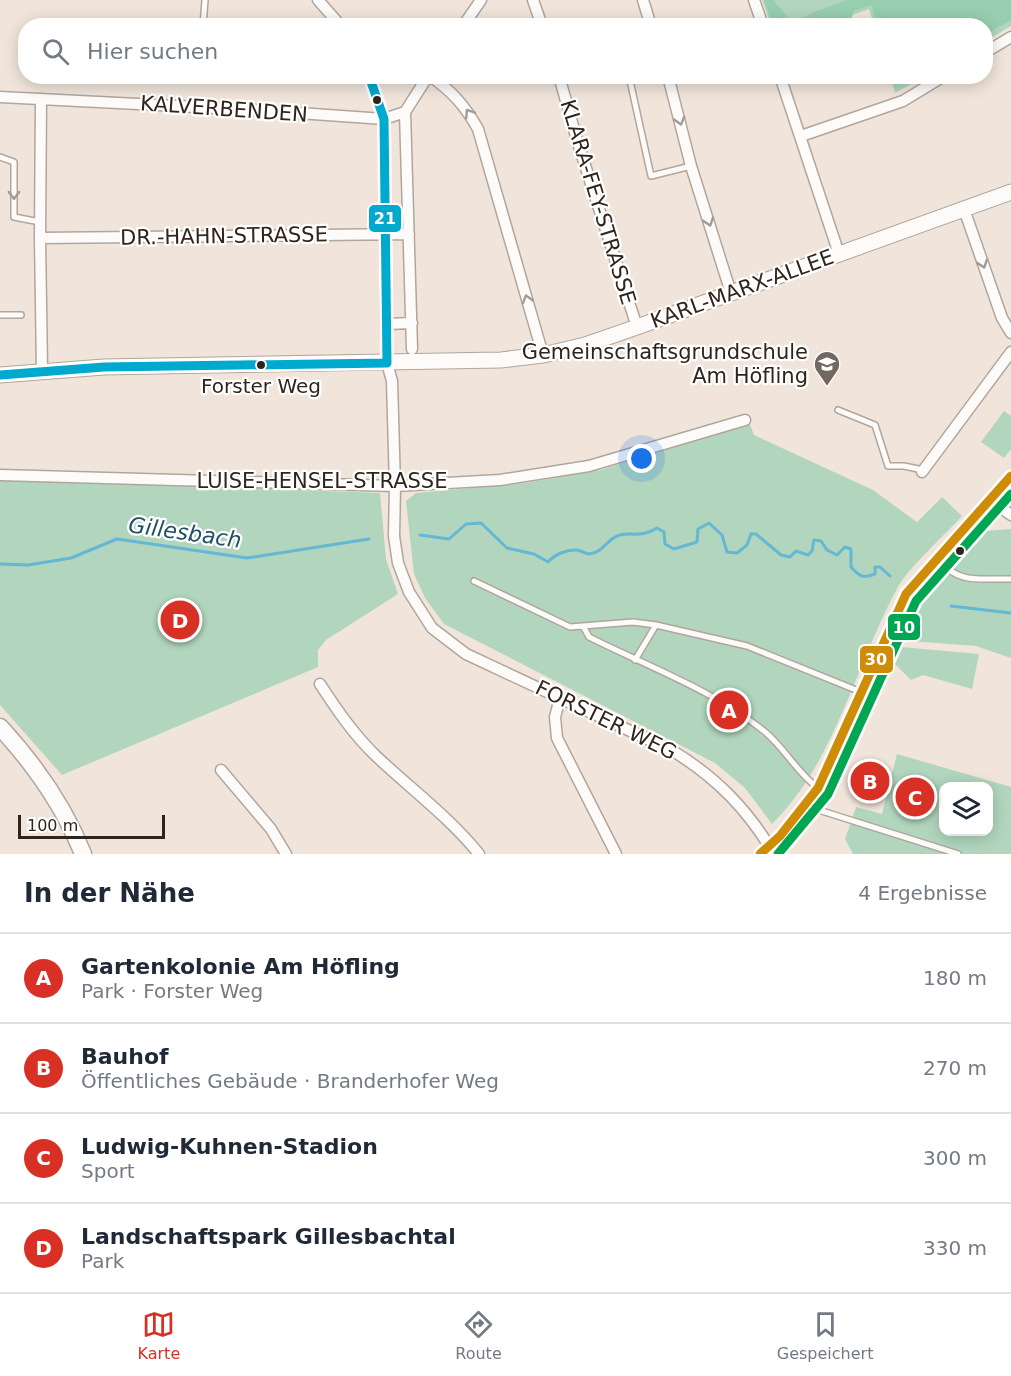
<!DOCTYPE html>
<html lang="de">
<meta charset="utf-8">
<style>
:root{--surface:#fff;--page:#f6f6f7;--text:#1f2937;--muted:#747a83;--line:#e0e1e3;--accent:#d93025}
body{margin:0;font-family:"DejaVu Sans",sans-serif;background:var(--page);color:var(--text)}
.controls{position:absolute;right:18px;bottom:18px;display:grid;overflow:hidden;border-radius:12px;box-shadow:0 3px 15px #0003}
.controls button{width:54px;height:54px;display:grid;place-items:center;padding:0;border:0;border-bottom:2px solid var(--line);background:var(--surface);color:var(--text);font:30px sans-serif}
.scale{position:absolute;left:18px;bottom:15px;width:147px;box-sizing:border-box;padding-left:6px;border:3px solid #2f251c;border-top:0;font-size:16px;line-height:21px;white-space:nowrap;color:#2f251c;-webkit-text-stroke:4px #fff;paint-order:stroke}
.you{position:absolute;left:642px;top:459px;width:21px;height:21px;margin:-15px;border:4px solid #fff;border-radius:50%;background:#1a73e8;box-shadow:0 0 0 9px #1a73e833}
.badge{display:grid;place-items:center;width:39px;height:39px;border-radius:50%;background:var(--accent);color:#fff;font-size:20px;font-weight:700}
.pin{position:absolute;translate:-50% -50%;border:3px solid #fff;box-shadow:0 2px 6px #0006}
.list{margin:0;padding:0;list-style:none}
h2{display:flex;justify-content:space-between;align-items:center;height:78px;margin:0;padding:0 24px;font-size:26px}
h2 small{font-size:20px;font-weight:400;color:var(--muted)}
.list li{display:grid;grid-template-columns:39px 1fr auto;gap:18px;align-items:center;box-sizing:border-box;height:90px;padding:0 24px;border-top:2px solid var(--line)}
.list b{display:block;font-size:22px;white-space:nowrap}
.list p{margin:0;font-size:20px;white-space:nowrap;color:var(--muted)}
.list em{font-size:20px;font-style:normal;color:var(--muted)}
.icon{flex:none;width:33px;height:33px;fill:none;stroke:currentColor;stroke-width:2;stroke-linecap:round;stroke-linejoin:round}
.map{position:relative;flex:none;width:1011px;height:854px;overflow:hidden}
.search{position:absolute;background:var(--surface);box-shadow:0 3px 15px #0003;left:18px;right:18px;top:18px;height:66px;display:flex;align-items:center;gap:15px;box-sizing:border-box;padding:0 21px;border-radius:24px;color:var(--muted);font-size:22px}
.sheet{height:438px;background:var(--surface)}
nav{display:flex;justify-content:space-around;align-items:center;box-sizing:border-box;height:84px;border-top:2px solid var(--line);background:var(--surface);font-size:16px;color:var(--muted)}
nav a{display:grid;justify-items:center;gap:3px}
nav .on{color:var(--accent)}
.map>svg:first-child{display:block}
</style>
<div class="map">
<svg width="1011" height="854" viewBox="0 0 1011 854">
<rect width="100%" height="100%" fill="#f1e5db"/>
<path fill="#b1d6bd" fill-rule="evenodd" d="M762,0H1011V26L986,41V26L874,25L869,9L824,25H771Z
M890,76L924,77L895,93Z
M1004,411L1011,416V449L1004,458L981,442Z
M749,422L754,435L873,490L917,522L942,497L962,516C946,534 908,568 898,587C855,665 836,761 772,824L745,788L715,763L444,624L425,598L414,574L406,501L416,493L525,483L601,470Z
M0,479L380,493L386,559L398,594L326,640L318,650V667L62,775L0,705Z
M1011,529V658L976,646L896,640L934,574L967,544L972,536L986,531Z
M901,647L979,654L972,689L923,675L911,680L893,662Z
M897,754L1011,787V854H853L845,839L856,807L882,814ZM944,786H988V832H944Z"/>
<path fill="#97ceb0" d="M764,0H773L789,19L773,25Z
M847,0H1011V20L986,34V26L878,25L871,5L854,11L849,25H792L811,13Z"/>
<g fill="none" stroke-linecap="round" stroke-linejoin="round">
<path stroke="#64b7d5" stroke-width="3" d="M420,535L449,539L466,524L481,523L507,548L534,554L548,562C554,555 567,549 577,550C582,551 586,554 590,554C603,552 607,540 617,536C630,530 636,540 657,528L664,532L665,544L674,549L697,542L698,529L709,523L722,535L727,552L737,553L747,545L751,534H756L781,555L790,557L796,551L808,555L812,551L814,540L821,541L827,550L837,555L845,547L851,549V567C859,576 863,579 875,574V567H880L890,576
M0,564L28,565L71,558L117,539L247,558L369,539
M951,606L1011,613"/>
<g stroke="#b0a69d" stroke-width="8">
<path id="lane" d="M203,26L205,0
M629,76L651,176L691,166
M0,157L14,162V217L40,222
M0,315H21
M838,410L875,425L888,466H904L923,470
M937,559C960,585 979,578 1011,579
M474,581L570,627L633,622L656,625L747,646L861,692
M583,626L589,637C647,666 713,690 764,731C785,748 797,773 818,788
M635,660L656,625
M852,714L864,716
M806,806L958,854"/>
</g>
<g stroke="#b0a69d" stroke-width="13">
<path id="street" d="M318,0L341,26
M533,0L542,26
M643,0L651,26
M754,0L763,26
M463,26L481,0
M986,52L1011,37
M369,76L384,119L386,324L387,363L392,381L395,486L394,536L398,563L409,592L432,628L466,654L673,751C717,778 748,810 774,854
M430,76C452,91 465,106 478,129L543,355
M559,76L577,140L637,327
M668,76L691,166L731,293
M780,76L839,254
M0,97L256,110L384,119L405,112L428,76
M41,99L40,238L42,370
M405,112L412,349
M801,136L903,101L944,76
M964,209L1002,318L1011,333
M40,238L409,234
M386,324L412,323
M922,472L1011,352
M0,475L395,486L500,480L589,466L745,420
M990,500L1011,515
M320,684C337,710 354,735 376,756C411,789 449,817 479,854
M560,698L555,717L557,738L616,854
M221,770L271,829L286,854
M760,854L780,836L818,788L906,594L1011,476"/>
</g>
<g stroke="#b0a69d" stroke-width="17">
<path id="secondary" d="M0,375L104,367L501,360L543,355L585,345L637,327L1011,192"/>
</g>
<g stroke="#b0a69d" stroke-width="19">
<path id="primary" d="M0,727C35,765 64,806 83,854"/>
</g>
<use href="#lane" stroke="#fdfbfa" stroke-width="5"/>
<use href="#street" stroke="#fdfbfa" stroke-width="10"/>
<use href="#secondary" stroke="#fdfbfa" stroke-width="15"/>
<use href="#primary" stroke="#fdfbfa" stroke-width="16"/>
<g stroke="#fff" stroke-width="14">
<path id="bus-1" d="M369,76L384,119L387,363
M0,375L104,367L387,363"/>
</g>
<g stroke="#fff" stroke-width="14">
<path id="bus-2" d="M760,854L780,836L818,788L906,594L1011,476"/>
</g>
<g stroke="#fff" stroke-width="14">
<path id="bus-3" d="M778,854L828,794L916,601L1011,494"/>
</g>
<use href="#bus-1" stroke="#00a9ce" stroke-width="9"/>
<use href="#bus-2" stroke="#cf8c06" stroke-width="9"/>
<use href="#bus-3" stroke="#00a651" stroke-width="9"/>
</g>
<defs><path id="oneway-chevron" d="M-2-3.5L2.5 0L-2 3.5" fill="none" stroke-width="1.6" stroke-linecap="round" stroke-linejoin="round" transform="scale(1.5)"/></defs>
<g stroke="#a09b96">
<use href="#oneway-chevron" transform="translate(469 113) rotate(-123)"/>
<use href="#oneway-chevron" transform="translate(680 121) rotate(75)"/>
<use href="#oneway-chevron" transform="translate(14 195) rotate(90)"/>
<use href="#oneway-chevron" transform="translate(709 222) rotate(72)"/>
<use href="#oneway-chevron" transform="translate(983 264) rotate(71)"/>
<use href="#oneway-chevron" transform="translate(527 299) rotate(-106)"/>
</g>
<defs>
<g id="school-pin" transform="scale(1.35)"><path d="M0 17L-7.5 6A9.5 9.5 0 1 1 7.5 6Z" fill="#73685f" stroke="#fff"/><path d="M0-5L7-2L0 1L-7-2ZM-4 1L0 2.5L4 1V4Q0 6-4 4Z" fill="#fff"/></g>
</defs>
<g fill-rule="evenodd">
<use href="#school-pin" x="827" y="364"/>
</g>
<g fill="#2f251c" stroke="#fff" stroke-width="2">
<circle cx="377" cy="100" r="5"/>
<circle cx="261" cy="365" r="5"/>
<circle cx="960" cy="551" r="5"/>
</g>
<g text-anchor="middle" stroke-width="4.5" stroke-linejoin="round" paint-order="stroke">
<g font-size="20" fill="#2f251c" stroke="#fff">
<text x="261" y="393">Forster Weg</text>
</g>
<g font-size="21" fill="#2f251c" stroke="#fff">
<text transform="translate(224 109) rotate(4)" y="7">KALVERBENDEN</text>
<text transform="translate(598 202) rotate(73)" y="7">KLARA-FEY-STRASSE</text>
<text transform="translate(224 236) rotate(-1)" y="7">DR.-HAHN-STRASSE</text>
<text transform="translate(742 289) rotate(-20)" y="7">KARL-MARX-ALLEE</text>
<text x="322" y="488">LUISE-HENSEL-STRASSE</text>
<text transform="translate(606 720) rotate(26)" y="7">FORSTER WEG</text>
</g>
<g font-size="21" fill="#2f251c" stroke="#fff" text-anchor="end">
<text x="808" y="359">Gemeinschaftsgrundschule<tspan x="808" dy="24">Am Höfling</tspan></text>
</g>
<g font-size="22" font-style="italic" fill="#225166" stroke="#fff">
<text transform="translate(185 532) rotate(8)" y="8">Gillesbach</text>
</g>
</g>
<g stroke="#fff" stroke-width="2">
<rect x="368" y="204" width="34" height="29" rx="6" fill="#00a9ce"/>
<rect x="887" y="613" width="34" height="28" rx="6" fill="#00a651"/>
<rect x="859" y="645" width="35" height="29" rx="6" fill="#cf8c06"/>
</g>
<g font-size="16" text-anchor="middle" font-weight="bold" fill="#fff">
<text x="385" y="224">21</text>
<text x="904" y="633">10</text>
<text x="876" y="665">30</text>
</g>
</svg>
<div class="controls">
<button><svg class="icon" aria-label="layers" viewBox="0 0 24 24"><path d="M12 4l9 5-9 5-9-5zM3 14l9 5 9-5"/></svg></button>
</div>
<div class="scale">100 m</div>
<div class="you"></div>
<div class="pin badge" style="left:729px;top:710px">A</div>
<div class="pin badge" style="left:870px;top:781px">B</div>
<div class="pin badge" style="left:915px;top:797px">C</div>
<div class="pin badge" style="left:180px;top:620px">D</div>
<div class="search"><svg class="icon" aria-label="search" viewBox="0 0 24 24"><circle cx="10" cy="10" r="6"/><path d="M15 15l6 6"/></svg>Hier suchen</div>
</div>
<section class="sheet">
<h2>In der Nähe<small>4 Ergebnisse</small></h2>
<ul class="list">
<li><span class="badge">A</span><div><b>Gartenkolonie Am Höfling</b><p>Park · Forster Weg</p></div><em>180 m</em></li>
<li><span class="badge">B</span><div><b>Bauhof</b><p>Öffentliches Gebäude · Branderhofer Weg</p></div><em>270 m</em></li>
<li><span class="badge">C</span><div><b>Ludwig-Kuhnen-Stadion</b><p>Sport</p></div><em>300 m</em></li>
<li><span class="badge">D</span><div><b>Landschaftspark Gillesbachtal</b><p>Park</p></div><em>330 m</em></li>
</ul>
</section>
<nav>
<a class="on"><svg class="icon" aria-label="map" viewBox="0 0 24 24"><path d="M3 6l6-2 6 2 6-2v14l-6 2-6-2-6 2zM9 4v14M15 6v14"/></svg>Karte</a>
<a><svg class="icon" aria-label="directions" viewBox="0 0 24 24"><path d="M12 3l9 9-9 9-9-9zM9 14v-3h6M13 9l2 2-2 2"/></svg>Route</a>
<a><svg class="icon" aria-label="saved" viewBox="0 0 24 24"><path d="M7 4h10v16l-5-4-5 4z"/></svg>Gespeichert</a>
</nav>
